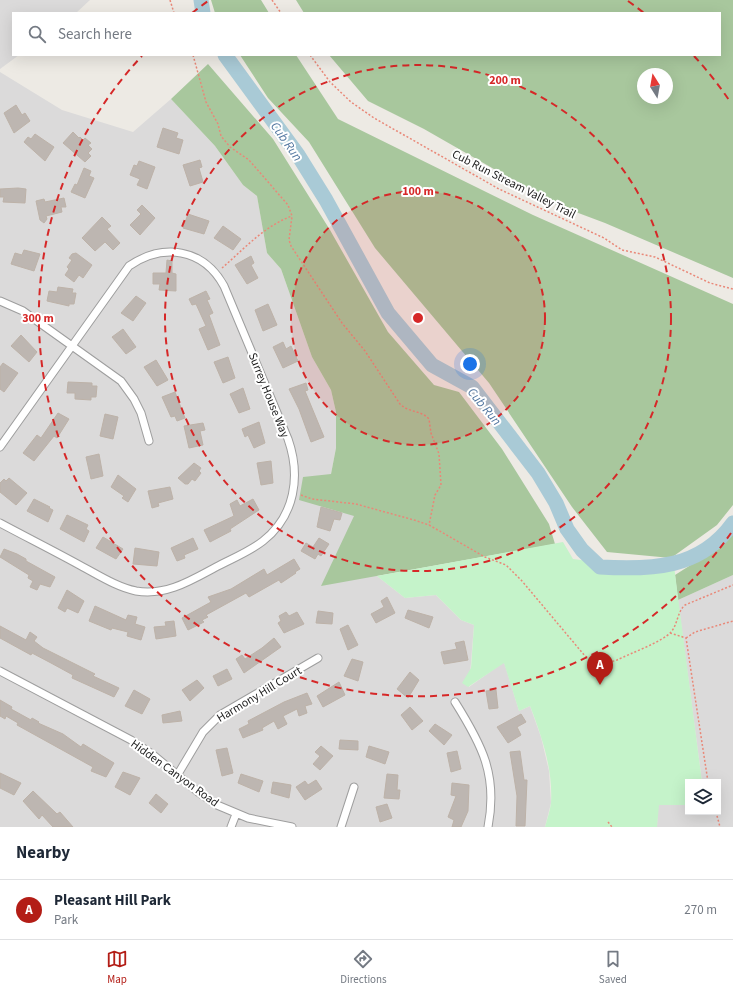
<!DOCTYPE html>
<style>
:root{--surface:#fff;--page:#f6f6f7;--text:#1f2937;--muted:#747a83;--line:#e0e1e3;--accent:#b31d16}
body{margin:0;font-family:"Source Sans 3",sans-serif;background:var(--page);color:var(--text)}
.controls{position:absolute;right:12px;bottom:12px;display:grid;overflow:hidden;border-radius:0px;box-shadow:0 4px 16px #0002}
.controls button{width:36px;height:36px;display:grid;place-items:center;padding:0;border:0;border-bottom:1px solid var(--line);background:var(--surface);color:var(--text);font:20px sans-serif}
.compass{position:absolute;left:637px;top:68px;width:36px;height:36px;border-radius:50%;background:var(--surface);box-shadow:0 4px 16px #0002;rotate:349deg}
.you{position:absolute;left:470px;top:364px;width:14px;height:14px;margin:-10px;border:3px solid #fff;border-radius:50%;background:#1a73e8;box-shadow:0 0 0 6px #1a73e833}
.badge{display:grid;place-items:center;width:26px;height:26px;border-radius:50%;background:var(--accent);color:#fff;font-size:13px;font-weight:700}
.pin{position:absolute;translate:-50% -33px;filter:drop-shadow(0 1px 2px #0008)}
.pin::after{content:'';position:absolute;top:21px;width:14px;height:12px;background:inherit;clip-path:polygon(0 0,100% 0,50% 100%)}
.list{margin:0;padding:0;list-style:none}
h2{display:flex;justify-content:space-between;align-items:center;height:52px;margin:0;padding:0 16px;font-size:17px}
h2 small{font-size:13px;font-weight:400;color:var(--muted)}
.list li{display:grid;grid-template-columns:26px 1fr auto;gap:12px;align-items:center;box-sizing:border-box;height:60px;padding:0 16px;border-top:1px solid var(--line)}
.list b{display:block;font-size:15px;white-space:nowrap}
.list p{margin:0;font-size:13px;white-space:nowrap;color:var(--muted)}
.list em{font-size:13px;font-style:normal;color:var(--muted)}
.icon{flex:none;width:22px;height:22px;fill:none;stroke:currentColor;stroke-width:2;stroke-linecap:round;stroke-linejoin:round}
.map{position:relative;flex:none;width:733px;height:827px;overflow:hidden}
.search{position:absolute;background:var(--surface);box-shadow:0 4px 16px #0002;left:12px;right:12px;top:12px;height:44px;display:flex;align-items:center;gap:10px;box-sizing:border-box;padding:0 14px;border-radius:0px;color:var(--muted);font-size:15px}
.sheet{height:112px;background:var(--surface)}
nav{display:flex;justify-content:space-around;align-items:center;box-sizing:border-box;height:56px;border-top:1px solid var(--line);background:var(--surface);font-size:11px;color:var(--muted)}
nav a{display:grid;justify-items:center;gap:2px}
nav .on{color:var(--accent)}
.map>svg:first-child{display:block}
</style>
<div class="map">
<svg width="733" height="827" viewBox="0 0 733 827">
<rect width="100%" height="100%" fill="#edeae4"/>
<path fill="#dbdada" d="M0,0H90L76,13H13V55H19L0,69Z
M0,72L62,110L133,132L171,99L215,146L243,185L257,196L267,253L281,269L312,357L331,390L336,412V448L331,474L354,516L377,576L405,598L436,595L461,620L474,625L469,687L504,662L519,711L530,706L541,737L549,771L551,803L545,827H0Z
M733,575V827H657L658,805H688V812H718V782H702L678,600Z"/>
<path fill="#a8c79d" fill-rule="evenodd" d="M211,0H261L269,13H215Z
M296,0H733V278L605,223L557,205L424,129L368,101L329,55H720V13H304ZM643,74H667V98H643Z
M240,55H296L338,119L533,215L733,304V505L717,525L671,558L607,552L572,507L489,383L375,248L309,142L268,98Z
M208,64L273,139L330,230L388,332L434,385L459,392L502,449L549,524L555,544L321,586L354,516L299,500L303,477L331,474L336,448V412L331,390L312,357L281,269L267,253L257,196L243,185L215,146L171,99Z
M733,532V575L678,600L675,575L719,547Z"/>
<path fill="#c5f3ca" d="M563,542L573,559L665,571L674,566L702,782H688V805H659L657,827H545C547,819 550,811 551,803C553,769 542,737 530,706L519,711L504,663L468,687L462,683L471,668L474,625L461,620L436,595L405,598L377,576Z"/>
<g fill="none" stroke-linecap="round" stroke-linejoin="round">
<path stroke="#a9cad6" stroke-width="15" d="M201,0L203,13
M225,55L298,155L326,200L388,313L432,365L472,387L538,473L556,503L567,529L582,550L600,567C651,570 700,569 733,523"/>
</g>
<path fill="#bdb6b1" stroke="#bdb2a8" d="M16,105L22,115L25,113L30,121L14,133L4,113Z
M163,128L178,133L176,138L183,140L179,154L157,147Z
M73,132L79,138L80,137L83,140L85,138L91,143L88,145L92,149L88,153L91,156L85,162L63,143Z
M35,134L54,147L45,161L24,142L28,137L31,139Z
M200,160L202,167L199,168L203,182L190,186L183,165Z
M139,161L155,167L147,189L137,185L140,179L130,175L134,165L137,166Z
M84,168L91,171L89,176L94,178L85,198L71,192L75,184L77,185Z
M18,188L26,189L25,203L3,202L4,197H0V189Z
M64,198L66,207H61L62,212L46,216L47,219L44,223L40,220L36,201L44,199L45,202Z
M142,205L155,218L140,235L130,225L141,214L137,210Z
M188,214L209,221L204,234L183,228Z
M102,217L111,226L107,229L120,243L113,250L105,242L95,251L82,238Z
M223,226L241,239L233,250L214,238Z
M24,250L40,254L34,271L11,264L15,253L22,255Z
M76,253L92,265L83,278L79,275L74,282L65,275L69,269L67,267L72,260L69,258L72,254Z
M251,256L254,263L251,265L258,278L247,284L235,265Z
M167,260L172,261V273L176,274V291L159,290L160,284H153V273H166Z
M58,287L73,289L72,293H76L74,304H69V306L47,301L49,291L57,292Z
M206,291L210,299L207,300L213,313L209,315L220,345L208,350L199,329L206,326L196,304L192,305L189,299Z
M136,296L146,303L133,321L121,313Z
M268,304L277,325L263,331L255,310Z
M123,329L136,347L126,354L112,337Z
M21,335L37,352L29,362L11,346Z
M283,342L286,349L291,346L298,361L283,368L273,347Z
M228,357L235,378L223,383L214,362Z
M156,360L168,380L157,386L144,367Z
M3,363L18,373L4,392L0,389V367Z
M68,382L92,383V386H97L96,397H91V400L75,399V393H67Z
M306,383L308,390L305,391L324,437L311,442L299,409L289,389Z
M243,388L250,409L239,413L230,394Z
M175,392L185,418L177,421L175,416L171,417L162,397Z
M58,413L69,419L57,438L54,436L34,461L23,453L37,435L41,438Z
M105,414L118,417L113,439L100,436Z
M259,422L265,443L254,448L248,435L245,437L242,429Z
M203,423L205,430L200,431L203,445L189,448L184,426Z
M99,454L103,476L91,479L86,457Z
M271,461L273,483L261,485L257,463Z
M194,463L201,468L199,471L201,473L195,481L192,479L188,484H185L178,478Z
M118,475L136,489L128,502L122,498L124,496L111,487Z
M9,478L27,493L16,505L0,492V483L4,479L6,481Z
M170,487L173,499L158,503L159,506L152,508L148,491Z
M34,499L50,507L49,508L53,510L48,522L27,511Z
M253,499L259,510L230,529L231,531L210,542L204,530L234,516L230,504L237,500L240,506Z
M321,507L342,513L340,520L334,519L330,531L317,527Z
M67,515L88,525L86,529L89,531L84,542L60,529Z
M103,537L123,549L116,559L96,548Z
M193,538L198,549L184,555L185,558L177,561L171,548Z
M319,538L329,544L321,556L318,554L315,559L301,551L306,543L313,547Z
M135,548L159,552L157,566L133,564Z
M4,549L17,554L26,559V561L55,577L50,587L40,584L37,590L30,587L33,581L28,578L29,575L0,557Z
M294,559L300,569L295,572L296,573L281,583L279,580L249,597L246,593L206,615L208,617L202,620L204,622L188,630L182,618L211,602L208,597L231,589L264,569L267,575Z
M67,590L84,601L78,613L67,608L65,612L58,608Z
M387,597L395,613L376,623L371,614L384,607L381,601Z
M95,606L126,620L128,615L137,617L135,624L145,627L141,640L127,636L128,632L112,628L111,630L89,621Z
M408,610L433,617L429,628L405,618Z
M318,611L333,613L332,624L316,623Z
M286,612L289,616L297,612L304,624L284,633L278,623L281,621L279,616Z
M174,621L176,636L156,639L154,627L166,626L165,622Z
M348,625L358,645L348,650L340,629Z
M0,626L26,640L30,632L37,637L34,641L43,648L95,674L93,676L119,688L114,697L72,678L73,675L51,663L32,653L31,655L0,638Z
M274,638L281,647L244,673L236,659L242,655L245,659L262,648Z
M464,641L468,660L444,664L441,652L457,649L455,643Z
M352,659L363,662L358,681L344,676Z
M227,669L232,679L218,686L213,676Z
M410,672L419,680L408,698L397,689Z
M197,680L204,688L190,701L182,690Z
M339,682L345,695L323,707L317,696Z
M134,690L150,699L142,714L125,706Z
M496,690L498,708L489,709L486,691Z
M307,693L312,704L305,706L307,713L299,716L297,709L283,716L287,724L278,729L274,721L262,728L263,730L243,738L239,729L249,724L248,721L284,702Z
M0,700L12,707L11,709L31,720L32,718L39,722L38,723L63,734L81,747L83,744L114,763L106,777L91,771L93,767L17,725L18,723L6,716L5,719L0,716Z
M410,707L423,721L412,730L401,715Z
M180,711L182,721L163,723L162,715Z
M521,714L526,722L517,727L521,735L508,743L497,727Z
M435,724L452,735L444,745L429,731Z
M340,740L358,741V750L339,749Z
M321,746L333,756L320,770L313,764L320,756L315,752Z
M369,746L389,752L385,764L366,757Z
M227,748L233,773L222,776L216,750Z
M457,751L461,769L451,772L447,753Z
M520,751L524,780H527L525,826H516L517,796L510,752Z
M123,772L140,778L130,795L115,787Z
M0,773L21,783L14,795L0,788Z
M241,774L263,781L259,792L238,783Z
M387,774L398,775L397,790H400L399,799L384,798Z
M316,780L322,789L305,800L296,787L305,781L308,785Z
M273,782L291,785L289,798L271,793Z
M452,783L469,785L468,811L461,827H452L454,820L448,817L456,796L451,795Z
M33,791L57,814L60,812L73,827H53L42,815L39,819L23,801Z
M156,794L168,804L161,813L149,803Z
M387,804L392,818L380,822L376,807Z"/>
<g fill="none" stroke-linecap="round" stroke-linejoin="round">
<g stroke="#9e9e9e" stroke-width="9">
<path id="street" d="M0,301L23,311L121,381L134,399L141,413L149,441
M0,447L129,266C163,243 203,248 224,286L288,439C301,476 295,516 263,541C249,552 231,559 216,567C190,581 166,596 136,591C117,587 100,576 83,567C56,552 28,538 0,523
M0,671L131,740L152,754L198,792L217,805L248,818L292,827
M455,702C482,745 498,775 488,827
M178,774L203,732L220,715L318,658
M231,827L236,814
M341,827L354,787"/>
</g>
<path stroke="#e98878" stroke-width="1.5" stroke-dasharray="2 2" stroke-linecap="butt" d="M170,0L174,13
M272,0L281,13
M193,55L206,102L218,124L221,136L230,147L249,160L288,205L292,216L289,240L291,246L342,323L365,351L400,404C409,413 421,410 429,419L431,433L439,454L441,485L435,495L429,525
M310,55L330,82L351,102L374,118L499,189L604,238L622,250L655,257L710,283L733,289
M222,268C243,250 264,226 292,216
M301,495L312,499L356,504L414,520L429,525L485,557L506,565L522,581L585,656C596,662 606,664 617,660C629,654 664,641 671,632C678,624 677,612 685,605L733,585
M670,633L686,638L708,782
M686,638L695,632L733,621
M716,812L720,827
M608,822L612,827"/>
<use href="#street" stroke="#fff" stroke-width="7"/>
</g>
<circle cx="418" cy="318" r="127" fill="#d62828" fill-opacity=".12"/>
<g fill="none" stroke="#d62828" stroke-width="2" stroke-dasharray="7 5">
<circle cx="418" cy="318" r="127"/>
<circle cx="418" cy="318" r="253"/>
<path d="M731 533A380 380 0 1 1 142 56M192 13A380 380 0 0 1 208 1M628 1A380 380 0 0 1 644 13M694 56A380 380 0 0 1 731 103"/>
</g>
<g text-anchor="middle" stroke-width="4" stroke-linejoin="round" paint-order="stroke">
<g font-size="12" fill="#1d1d1d" stroke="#fff">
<text transform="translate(514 184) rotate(27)" y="4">Cub Run Stream Valley Trail</text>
<text transform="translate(269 395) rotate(68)" y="4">Surrey House Way</text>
<text transform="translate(259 694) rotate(-31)" y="4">Harmony Hill Court</text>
<text transform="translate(175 773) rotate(36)" y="4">Hidden Canyon Road</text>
</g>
<g font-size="13" font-style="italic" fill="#5478a1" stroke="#fff">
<text transform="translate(287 141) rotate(55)" y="5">Cub Run</text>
<text transform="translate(485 406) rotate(50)" y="5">Cub Run</text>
</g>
</g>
<circle cx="418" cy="318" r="6" fill="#d62828" stroke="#fff" stroke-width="2"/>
<g font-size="12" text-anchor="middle" font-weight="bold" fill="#d62828" stroke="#fff" stroke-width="4" stroke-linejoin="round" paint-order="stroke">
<text x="505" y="84">200 m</text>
<text x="418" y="195">100 m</text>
<text x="38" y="322">300 m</text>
</g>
</svg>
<div class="controls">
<button><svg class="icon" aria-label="layers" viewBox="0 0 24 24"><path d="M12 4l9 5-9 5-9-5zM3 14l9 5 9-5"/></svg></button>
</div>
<svg class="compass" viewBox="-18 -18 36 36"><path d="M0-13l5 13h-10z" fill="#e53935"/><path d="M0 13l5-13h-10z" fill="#747a83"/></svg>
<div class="you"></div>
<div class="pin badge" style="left:600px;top:685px">A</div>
<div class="search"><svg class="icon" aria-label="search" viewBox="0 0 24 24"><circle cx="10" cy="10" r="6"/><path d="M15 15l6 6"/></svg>Search here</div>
</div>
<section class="sheet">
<h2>Nearby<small></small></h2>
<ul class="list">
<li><span class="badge">A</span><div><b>Pleasant Hill Park</b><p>Park</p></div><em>270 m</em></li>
</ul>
</section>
<nav>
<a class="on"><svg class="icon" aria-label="map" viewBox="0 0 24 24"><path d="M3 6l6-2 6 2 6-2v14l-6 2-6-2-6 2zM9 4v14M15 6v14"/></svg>Map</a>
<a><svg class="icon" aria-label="directions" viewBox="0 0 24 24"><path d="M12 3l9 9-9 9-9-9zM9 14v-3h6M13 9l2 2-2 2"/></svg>Directions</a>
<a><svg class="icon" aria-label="saved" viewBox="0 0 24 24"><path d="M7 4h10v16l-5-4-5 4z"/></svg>Saved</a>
</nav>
